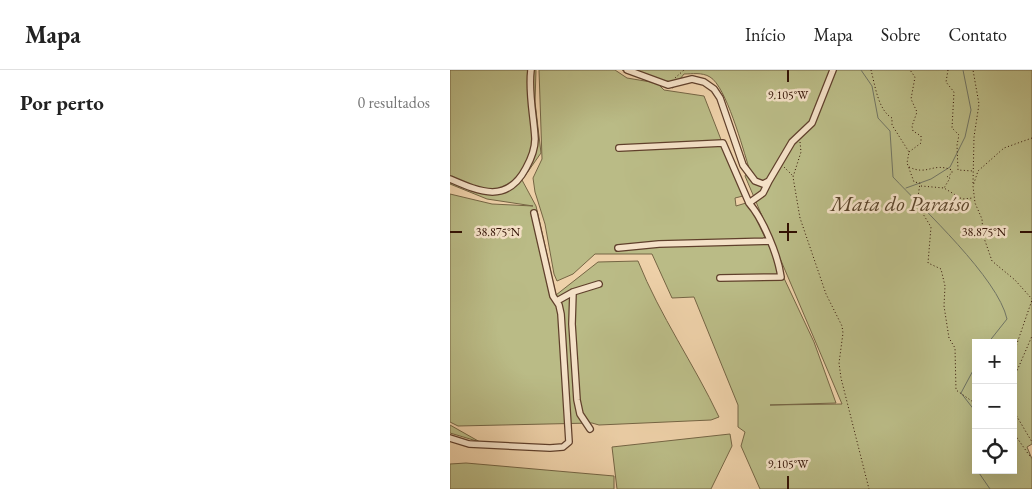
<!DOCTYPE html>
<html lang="pt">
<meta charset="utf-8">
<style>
:root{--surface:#fff;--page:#f6f6f6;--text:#222;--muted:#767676;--line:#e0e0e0}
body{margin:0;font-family:"EB Garamond",serif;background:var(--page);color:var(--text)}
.controls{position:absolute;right:15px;bottom:15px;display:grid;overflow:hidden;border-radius:0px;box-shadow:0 5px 20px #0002}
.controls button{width:45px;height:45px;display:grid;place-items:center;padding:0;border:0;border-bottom:1px solid var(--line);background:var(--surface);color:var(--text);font:25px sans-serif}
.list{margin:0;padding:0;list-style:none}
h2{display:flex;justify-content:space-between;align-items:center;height:65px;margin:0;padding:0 20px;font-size:21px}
h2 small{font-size:16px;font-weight:400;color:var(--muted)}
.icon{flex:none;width:28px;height:28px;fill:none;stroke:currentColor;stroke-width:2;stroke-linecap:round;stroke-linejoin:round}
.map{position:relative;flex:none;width:582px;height:419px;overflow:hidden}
header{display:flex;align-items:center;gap:30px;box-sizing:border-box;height:70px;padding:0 25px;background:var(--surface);border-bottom:1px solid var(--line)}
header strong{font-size:24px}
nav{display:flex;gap:28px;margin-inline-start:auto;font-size:18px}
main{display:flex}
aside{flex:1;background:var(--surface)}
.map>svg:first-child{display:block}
</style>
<header>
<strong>Mapa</strong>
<nav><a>Início</a><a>Mapa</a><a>Sobre</a><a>Contato</a></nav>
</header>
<main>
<aside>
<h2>Por perto<small>0 resultados</small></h2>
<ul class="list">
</ul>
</aside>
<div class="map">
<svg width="582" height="419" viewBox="0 0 582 419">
<rect width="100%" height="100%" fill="#eed1a9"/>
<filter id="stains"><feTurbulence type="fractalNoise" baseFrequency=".004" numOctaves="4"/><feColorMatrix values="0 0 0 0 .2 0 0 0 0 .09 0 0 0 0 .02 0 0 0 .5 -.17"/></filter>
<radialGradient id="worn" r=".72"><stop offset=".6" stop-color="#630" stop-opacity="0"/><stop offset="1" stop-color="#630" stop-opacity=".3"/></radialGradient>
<path fill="#babb86" stroke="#756544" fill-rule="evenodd" d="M0,0H86L85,32L91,83L72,110L86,136L106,225L148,192L188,191C210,246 244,294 269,347L261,350L149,355L142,353L8,356L0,352V124L42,134L83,136L37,129L0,114Z
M89,0H165L177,8L207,13L214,20L254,26L293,126L285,128L286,136L296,133L301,138L364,272L386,333L320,335L392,334L295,106L299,98C293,79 276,16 260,7C252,2 242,4 234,4L223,18L172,0H582V374L577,377L582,389V419H310L291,376L295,362L288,357V335L244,227L222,228L202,184H145L123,204L107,211L104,204L95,154L85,122L83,108L92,89ZM526,273H563V400H526Z
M0,355L30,372L0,363Z
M280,364L282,376L261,419H167L162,377Z
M16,393L164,406V419H0V394Z"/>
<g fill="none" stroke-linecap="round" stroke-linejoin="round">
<path stroke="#707463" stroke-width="1" d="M411,0L422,16L428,48L440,61L443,107C473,139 548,208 557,249L538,273
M456,118L481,109L500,97L515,67L521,40L513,0
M526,295L511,323L525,341L523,354L526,358
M526,369V372
M526,392V399
M527,400L540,419"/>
<g stroke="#60402c" stroke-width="8">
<path id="minor" d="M177,0L218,15L242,9L254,12L264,19L270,28L293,95L305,111L313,114L319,111L342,72L362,53L383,0
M169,78L273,73L299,133
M0,109C30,122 57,134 76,98C81,89 85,80 85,69C84,47 78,23 81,0
M168,178L209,174L319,171
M270,208L331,207C328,185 313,149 299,133L313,123L319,111
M123,222L122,254L127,330L130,344L140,359
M107,231L123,222L149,214
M0,368L19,374L100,378L113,377L119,372L111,244L109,235L103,226L84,143"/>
</g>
<path stroke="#300f02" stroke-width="1" stroke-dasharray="1 2.5" stroke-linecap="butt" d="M421,0C425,15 428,40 442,48V55L459,82L457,93L464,112L470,113L467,134L481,157L478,193L491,199L495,216L494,236L499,268L505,278L506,320L526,334
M498,0L496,12L504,22L502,58L509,65L507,75L508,100L523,101
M225,8L234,0
M582,68L554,78L528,101L523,116L525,133L532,149L533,165L542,191L565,210L582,229
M350,72L351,82L343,107L350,148L376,224L392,256L393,263L389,293L391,308L419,419
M459,82L471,73V66L463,61L462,56L467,42L461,29L465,7L460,0
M334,97L343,106
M459,97C478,106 482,92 502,100V103L497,107L500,108L494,118
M523,113L524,67L529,34L523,0
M471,116L494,118L512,129L523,128
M563,285L582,230
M563,310L582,266
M563,325L566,345L582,372
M563,362L579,385L582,387"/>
<use href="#minor" stroke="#f4e1c7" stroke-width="5.5"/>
</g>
<path fill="none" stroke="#300f02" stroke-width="2" d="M338,0V12M338,153V171M0,162H12M329,162H347M570,162H582M338,406V419"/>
<g text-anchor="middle" stroke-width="5" stroke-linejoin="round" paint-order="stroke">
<g font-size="22" font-style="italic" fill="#59432a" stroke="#f4e1c7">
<text x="450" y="141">Mata do Paraíso</text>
</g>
</g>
<g font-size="12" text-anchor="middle" fill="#300f02" stroke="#f4e1c7" stroke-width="5" stroke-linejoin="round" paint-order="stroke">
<text x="338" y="29">9.105°W</text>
<text x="48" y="166">38.875°N</text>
<text x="534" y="166">38.875°N</text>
<text x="338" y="398">9.105°W</text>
</g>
<rect width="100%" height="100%" filter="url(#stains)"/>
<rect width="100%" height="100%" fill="url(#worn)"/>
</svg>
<div class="controls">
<button>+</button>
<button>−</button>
<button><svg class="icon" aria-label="locate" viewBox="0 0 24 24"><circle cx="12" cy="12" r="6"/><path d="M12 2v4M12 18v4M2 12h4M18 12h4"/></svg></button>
</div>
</div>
</main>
